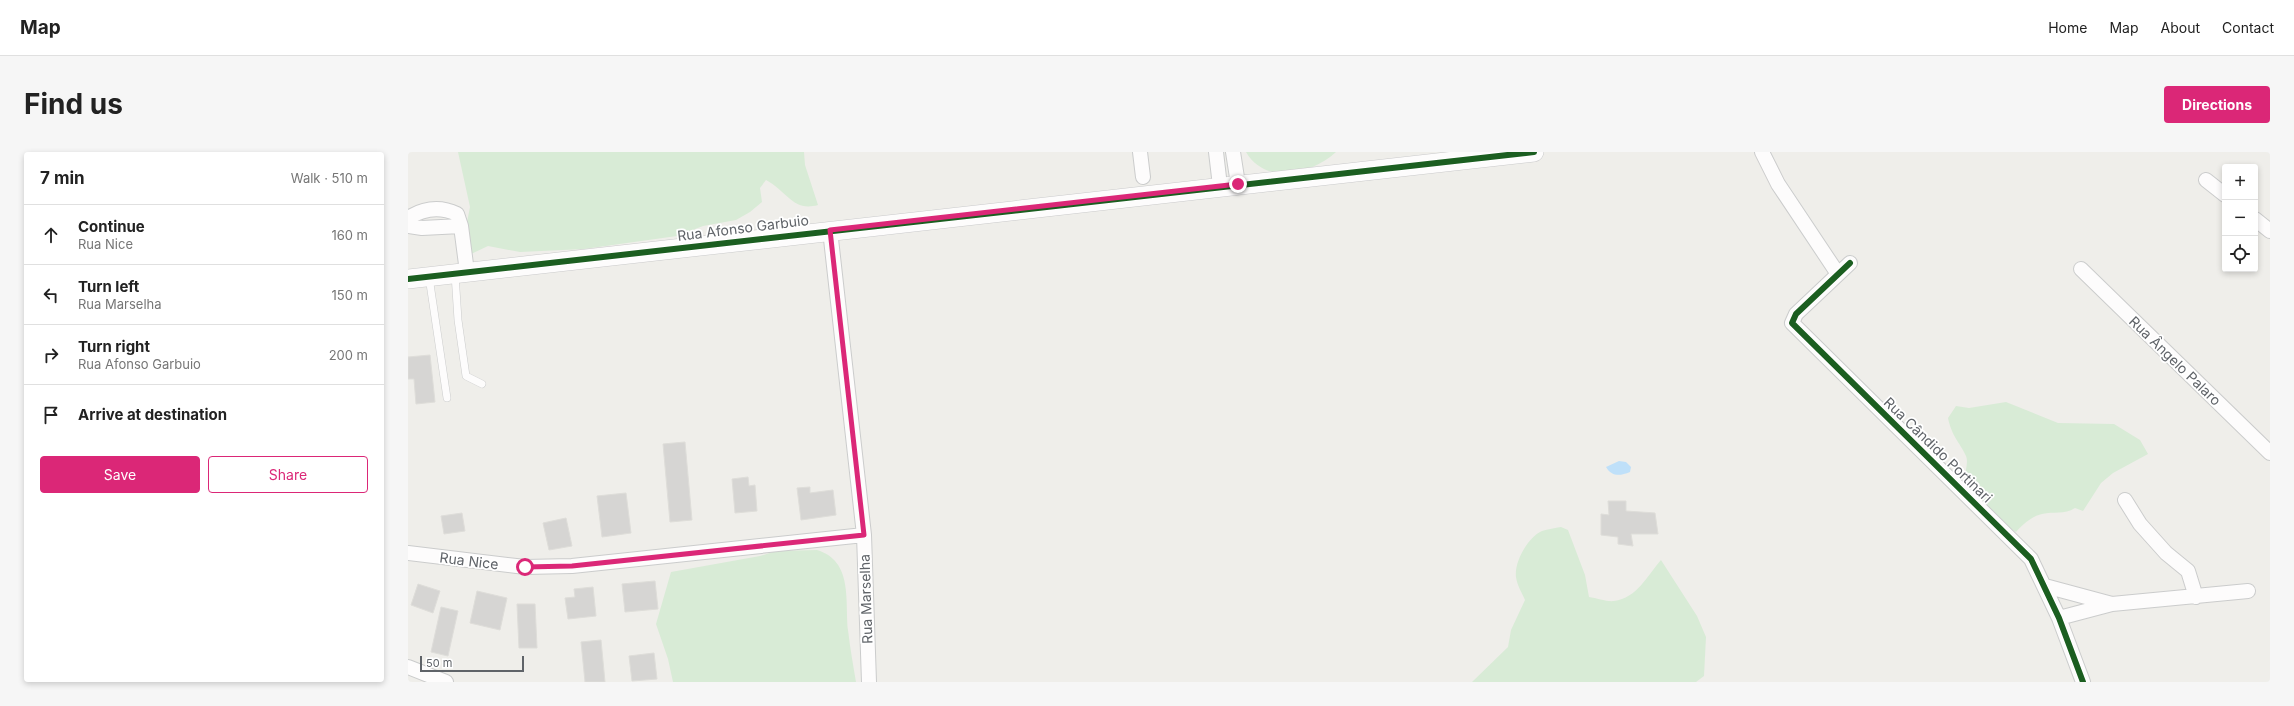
<!DOCTYPE html>
<meta charset="utf-8">
<style>
:root{--surface:#fff;--page:#f6f6f6;--text:#222;--muted:#767676;--line:#e0e0e0;--accent:#db2777}
body{margin:0;font-family:Inter,sans-serif;background:var(--page);color:var(--text)}
.controls{position:absolute;right:12px;top:12px;display:grid;overflow:hidden;border-radius:4px;box-shadow:0 2px 6px #0003}
.controls button{width:36px;height:36px;display:grid;place-items:center;padding:0;border:0;border-bottom:1px solid var(--line);background:var(--surface);color:var(--text);font:20px sans-serif}
.scale{position:absolute;left:12px;bottom:10px;width:104px;box-sizing:border-box;padding-left:4px;border:2px solid #5f6368;border-top:0;font-size:11px;line-height:14px;white-space:nowrap;color:#5f6368;-webkit-text-stroke:3px #fff;paint-order:stroke}
.stop{position:absolute;width:12px;height:12px;margin:-9px;border:3px solid #db2777;border-radius:50%;background:#fff}
.stop.end{background:#db2777;border-color:#fff;box-shadow:0 1px 4px #0008}
.list{margin:0;padding:0;list-style:none}
h2{display:flex;justify-content:space-between;align-items:center;height:52px;margin:0;padding:0 16px;font-size:17px}
h2 small{font-size:13px;font-weight:400;color:var(--muted)}
.list li{display:grid;grid-template-columns:26px 1fr auto;gap:12px;align-items:center;box-sizing:border-box;height:60px;padding:0 16px;border-top:1px solid var(--line)}
.list b{display:block;font-size:15px;white-space:nowrap}
.list p{margin:0;font-size:13px;white-space:nowrap;color:var(--muted)}
.list em{font-size:13px;font-style:normal;color:var(--muted)}
.actions{display:flex;gap:8px;padding:12px 16px}
.actions a{flex:1;padding:9px 0;border:1px solid var(--accent);border-radius:4px;text-align:center;font-size:14px;color:var(--accent)}
.actions .main{background:var(--accent);color:#fff}
.icon{flex:none;width:22px;height:22px;fill:none;stroke:currentColor;stroke-width:2;stroke-linecap:round;stroke-linejoin:round}
.map{position:relative;flex:none;width:1862px;height:530px;overflow:hidden;border-radius:4px}
header{display:flex;align-items:center;gap:24px;box-sizing:border-box;height:56px;padding:0 20px;background:var(--surface);border-bottom:1px solid var(--line)}
header strong{font-size:19px}
nav{display:flex;gap:22px;margin-inline-start:auto;font-size:14px}
.intro{display:flex;align-items:center;justify-content:space-between;box-sizing:border-box;height:96px;padding:0 24px}
h1{margin:0;font-size:28px}
.button{padding:10px 18px;border-radius:4px;background:var(--accent);color:#fff;font-size:14px;font-weight:700}
main{display:flex;gap:24px;padding:0 24px}
aside{flex:1;background:var(--surface);border-radius:4px;box-shadow:0 2px 6px #0003}
.map>svg:first-child{display:block}
</style>
<header>
<strong>Map</strong>
<nav><a>Home</a><a>Map</a><a>About</a><a>Contact</a></nav>
</header>
<div class="intro"><h1>Find us</h1><a class="button">Directions</a></div>
<main>
<aside>
<h2>7 min<small>Walk · 510 m</small></h2>
<ul class="list">
<li><svg class="icon" aria-label="ahead" viewBox="0 0 24 24"><path d="M12 20V5M6 11l6-6 6 6"/></svg><div><b>Continue</b><p>Rua Nice</p></div><em>160 m</em></li>
<li><svg class="icon" aria-label="left" viewBox="0 0 24 24"><path d="M17 20v-9H6M10 6l-5 5 5 5"/></svg><div><b>Turn left</b><p>Rua Marselha</p></div><em>150 m</em></li>
<li><svg class="icon" aria-label="right" viewBox="0 0 24 24"><path d="M7 20v-9h11M14 6l5 5-5 5"/></svg><div><b>Turn right</b><p>Rua Afonso Garbuio</p></div><em>200 m</em></li>
<li><svg class="icon" aria-label="arrive" viewBox="0 0 24 24"><path d="M6 21V4h12l-3 4 3 4H6"/></svg><div><b>Arrive at destination</b></div></li>
</ul>
<div class="actions"><a class="main">Save</a><a>Share</a></div>
</aside>
<div class="map">
<svg width="1862" height="530" viewBox="0 0 1862 530">
<rect width="100%" height="100%" fill="#efeeea"/>
<path fill="#d8ebd6" d="M50,0H396L397,13L410,53C385,60 380,40 358,28L352,36L354,50L342,60L328,68L295,74L269,84L176,97L112,100L80,94L61,103L54,95L62,55Z
M838,0H928C904,22 858,34 838,0Z
M1598,250L1650,271L1706,272L1732,288L1740,302L1705,321L1693,331L1675,359L1667,356C1656,363 1646,359 1634,362C1624,364 1614,373 1608,380C1592,370 1559,348 1557,329C1556,321 1561,311 1558,304C1551,289 1544,285 1540,266L1548,254L1561,256Z
M1153,375L1160,378L1177,423L1181,445C1189,446 1199,450 1206,449C1229,446 1239,424 1253,408L1289,464L1298,485L1296,524L1288,530H1064L1100,495L1103,478L1117,448C1114,441 1109,433 1108,425C1106,410 1120,385 1134,379C1140,377 1147,376 1153,375Z
M409,398C445,409 437,448 440,478C442,495 445,513 448,530H265L260,507L248,472L263,420L352,404L368,399Z"/>
<path fill="#bfe0f9" d="M1211,309L1218,310L1223,315L1222,320C1212,324 1204,325 1198,315Z"/>
<path fill="#d6d5d3" stroke="#deddd9" d="M22,203L27,250L8,252L6,227H0V205Z
M277,290L284,368L262,370L255,292Z
M340,325L341,334L347,333L349,359L327,361L324,327Z
M402,335V341L425,338L428,363L393,368L389,336Z
M218,341L223,381L194,385L189,344Z
M1200,349H1218V359L1247,361L1250,382H1223L1225,394L1210,392V385L1193,383V362L1201,363Z
M54,361L57,379L36,382L33,364Z
M158,366L164,394L141,398L135,371Z
M247,429L250,457L217,460L214,432Z
M10,432L32,439L25,461L3,453Z
M185,435L188,464L160,467L157,446L167,445L166,437Z
M69,439L99,446L92,478L62,471Z
M109,452H127L129,496H111Z
M33,455L50,459L40,504L23,500Z
M193,488L197,530H177L173,490Z
M246,501L249,527L224,529L221,504Z"/>
<g fill="none" stroke-linecap="round" stroke-linejoin="round">
<g stroke="#cbcccc" stroke-width="8">
<path id="lane" d="M47,122L50,168L58,224L74,232
M21,125L39,246"/>
</g>
<g stroke="#cbcccc" stroke-width="16">
<path id="street" d="M732,0L735,25
M808,0L812,34
M825,0L830,32
M1354,0L1370,32L1430,122
M1798,28L1817,43
M0,66C16,56 32,54 49,62L53,74L59,120
M1847,67L1862,79
M0,74L14,76L53,74
M422,78L456,383L461,530
M1442,111L1388,162L1384,171L1623,407L1651,466L1675,530
M1673,117L1862,301
M1717,348L1732,372L1758,401L1780,419L1788,445
M0,401L117,415L164,414L456,383
M1637,434L1704,452
M1651,466L1704,452L1840,439
M0,515L38,530"/>
</g>
<g stroke="#cacacb" stroke-width="20">
<path id="secondary" d="M0,127L1126,0"/>
</g>
<use href="#lane" stroke="#fdfcfc" stroke-width="7"/>
<use href="#street" stroke="#fdfcfc" stroke-width="14"/>
<use href="#secondary" stroke="#fdfcfc" stroke-width="19"/>
<g stroke="#fff" stroke-width="8">
<path id="cycleway" d="M1442,111L1388,162L1384,171L1623,407L1651,466L1675,530
M0,127L1126,0"/>
</g>
<use href="#cycleway" stroke="#1b5e20" stroke-width="6"/>
</g>
<g fill="none" stroke-linecap="round" stroke-linejoin="round">
<path stroke="#db2777" stroke-width="5" d="M117,415L164,414L456,383L422,78L830,32"/>
</g>
<g text-anchor="middle" stroke-width="3.5" stroke-linejoin="round" paint-order="stroke">
<g font-size="14" fill="#5f6368" stroke="#fff">
<text transform="translate(335 76) rotate(-7)" y="5">Rua Afonso Garbuio</text>
<text transform="translate(1767 209) rotate(44)" y="5">Rua Ângelo Palaro</text>
<text transform="translate(1530 298) rotate(44)" y="5">Rua Cândido Portinari</text>
<text transform="translate(61 409) rotate(7)" y="5">Rua Nice</text>
<text transform="translate(458 447) rotate(-92)" y="5">Rua Marselha</text>
</g>
</g>
</svg>
<div class="controls">
<button>+</button>
<button>−</button>
<button><svg class="icon" aria-label="locate" viewBox="0 0 24 24"><circle cx="12" cy="12" r="6"/><path d="M12 2v4M12 18v4M2 12h4M18 12h4"/></svg></button>
</div>
<div class="scale">50 m</div>
<div class="stop" style="left:117px;top:415px"></div>
<div class="stop end" style="left:830px;top:32px"></div>
</div>
</main>
